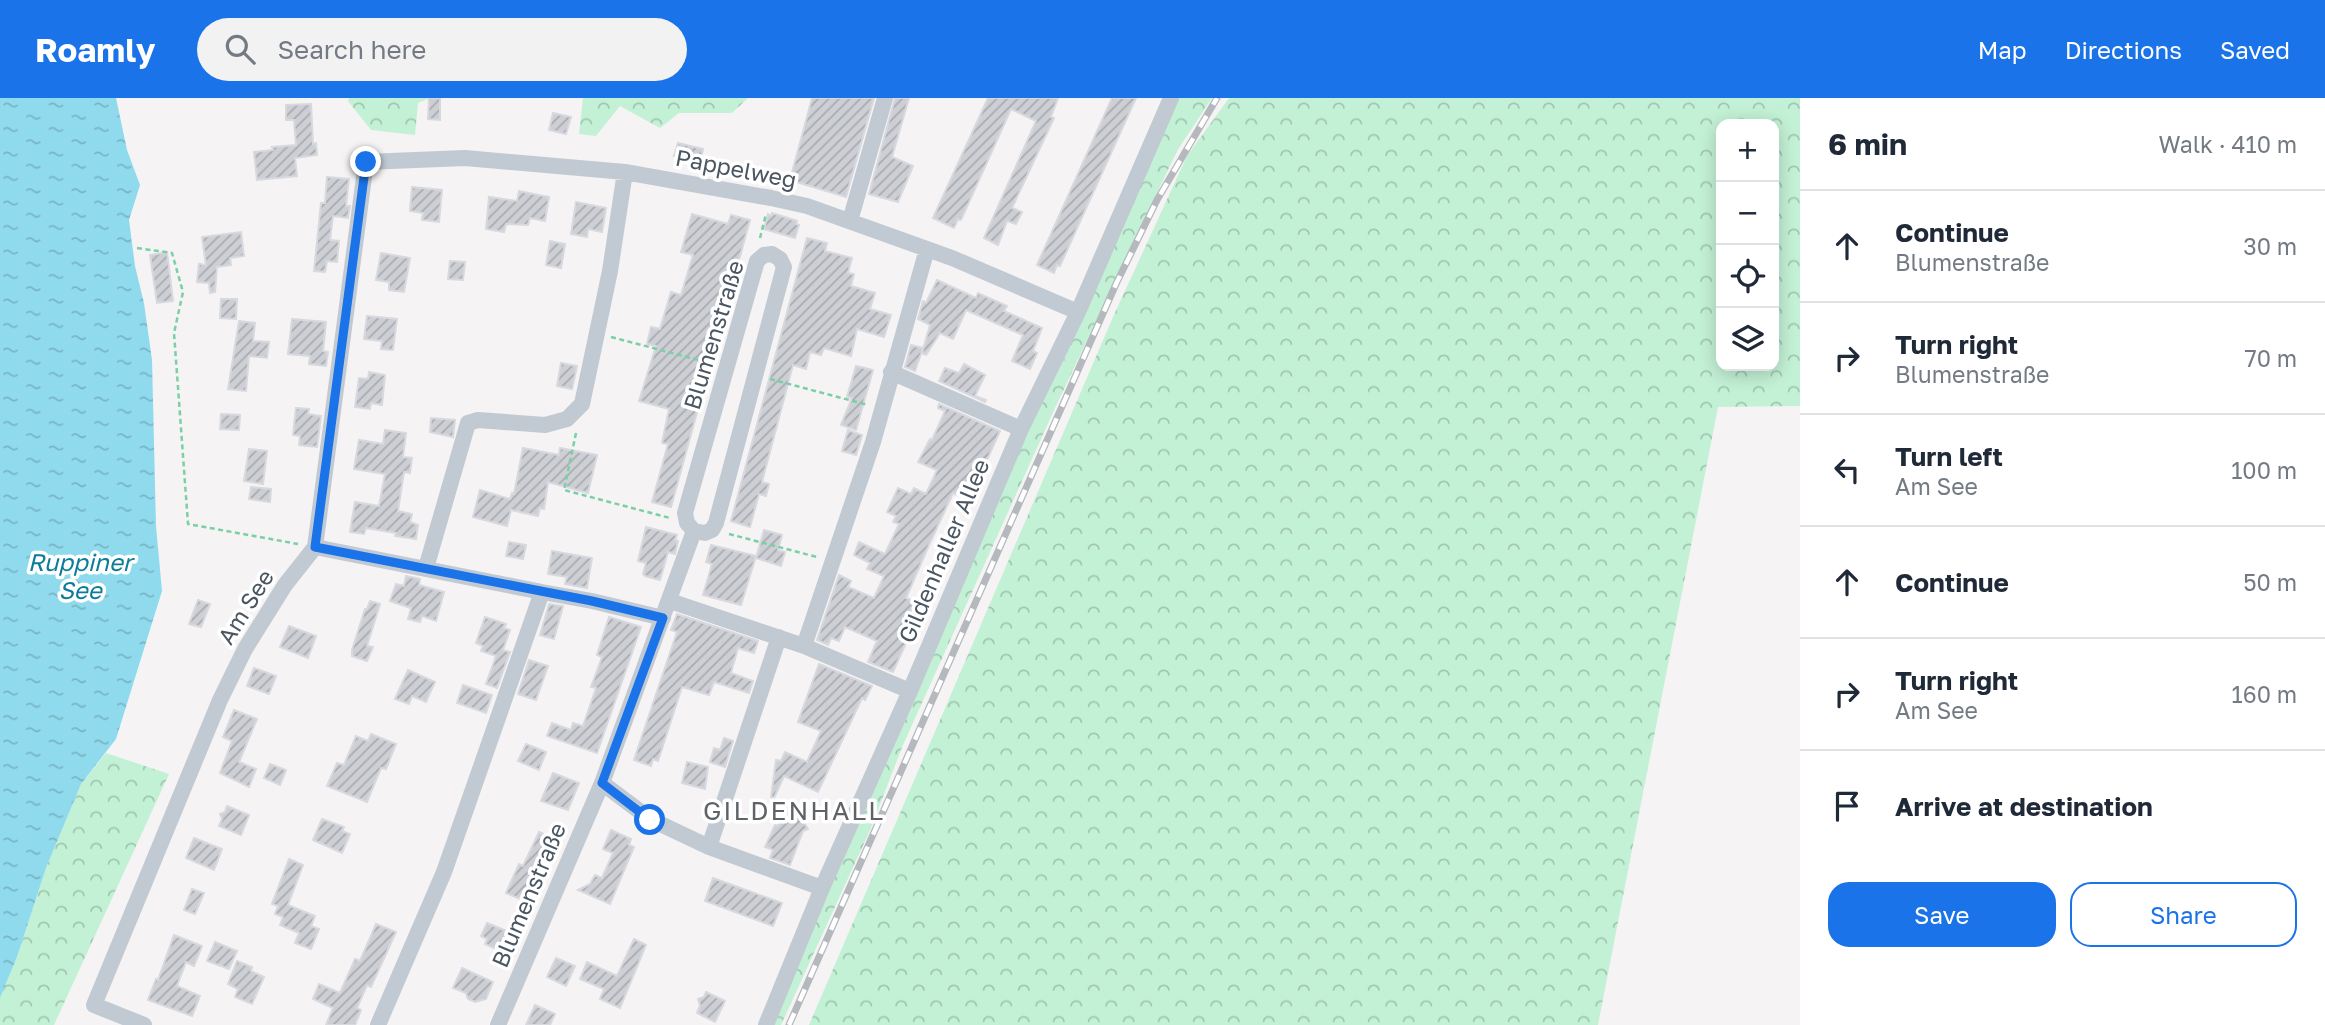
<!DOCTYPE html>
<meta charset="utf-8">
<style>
:root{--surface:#fff;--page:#f2f2f3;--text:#1f2937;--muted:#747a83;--line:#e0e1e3;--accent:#1a73e8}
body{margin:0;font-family:"Golos Text",sans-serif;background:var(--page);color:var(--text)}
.controls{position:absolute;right:21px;top:21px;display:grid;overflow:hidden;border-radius:14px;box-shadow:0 4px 18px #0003}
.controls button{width:63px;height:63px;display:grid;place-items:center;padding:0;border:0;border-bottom:2px solid var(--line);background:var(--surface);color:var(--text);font:35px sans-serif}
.stop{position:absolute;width:21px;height:21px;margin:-16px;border:5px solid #1a73e8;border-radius:50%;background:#fff}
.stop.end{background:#1a73e8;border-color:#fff;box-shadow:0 2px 7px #0008}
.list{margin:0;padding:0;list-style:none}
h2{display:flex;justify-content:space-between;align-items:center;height:91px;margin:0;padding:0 28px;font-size:30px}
h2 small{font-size:23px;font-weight:400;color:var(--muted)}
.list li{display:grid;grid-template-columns:46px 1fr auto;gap:21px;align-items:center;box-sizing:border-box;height:112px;padding:0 28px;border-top:2px solid var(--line)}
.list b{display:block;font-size:26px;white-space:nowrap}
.list p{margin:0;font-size:23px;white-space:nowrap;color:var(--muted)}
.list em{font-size:23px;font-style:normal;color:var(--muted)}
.actions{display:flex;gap:14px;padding:21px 28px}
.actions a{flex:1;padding:16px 0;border:2px solid var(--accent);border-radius:21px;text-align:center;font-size:24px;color:var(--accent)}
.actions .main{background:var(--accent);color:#fff}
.icon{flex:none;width:38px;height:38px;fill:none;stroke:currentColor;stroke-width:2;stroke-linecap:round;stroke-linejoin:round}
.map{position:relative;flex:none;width:1800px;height:927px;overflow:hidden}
header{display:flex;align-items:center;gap:42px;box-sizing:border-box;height:98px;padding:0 35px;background:var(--accent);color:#fff}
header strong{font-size:33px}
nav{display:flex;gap:38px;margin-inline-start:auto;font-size:24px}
.search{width:490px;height:63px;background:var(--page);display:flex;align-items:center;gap:18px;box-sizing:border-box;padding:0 24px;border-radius:38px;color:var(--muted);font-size:26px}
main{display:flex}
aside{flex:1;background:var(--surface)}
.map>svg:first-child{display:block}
</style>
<header>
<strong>Roamly</strong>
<div class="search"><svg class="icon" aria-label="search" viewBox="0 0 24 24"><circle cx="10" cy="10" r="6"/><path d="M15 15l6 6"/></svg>Search here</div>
<nav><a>Map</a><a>Directions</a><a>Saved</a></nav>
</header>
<main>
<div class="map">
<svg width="1800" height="927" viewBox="0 0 1800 927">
<defs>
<pattern id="forest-crowns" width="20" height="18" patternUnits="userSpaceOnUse" patternTransform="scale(1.75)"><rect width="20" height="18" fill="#c3f1d5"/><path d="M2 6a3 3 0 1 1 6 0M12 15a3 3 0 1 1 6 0" fill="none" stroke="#a0c6b0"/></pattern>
<pattern id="water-ripples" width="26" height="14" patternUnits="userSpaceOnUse" patternTransform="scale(1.75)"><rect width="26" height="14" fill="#90daee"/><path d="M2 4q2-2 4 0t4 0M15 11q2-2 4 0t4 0" fill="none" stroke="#78b4c4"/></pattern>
<pattern id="building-hatch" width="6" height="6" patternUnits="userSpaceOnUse" patternTransform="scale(1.75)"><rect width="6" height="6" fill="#cdcfd5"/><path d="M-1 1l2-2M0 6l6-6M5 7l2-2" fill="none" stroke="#a8abb0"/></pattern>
</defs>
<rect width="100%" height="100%" fill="#f5f3f3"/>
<path fill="url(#forest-crowns)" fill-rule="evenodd" d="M349,0H430L418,5L415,37L371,32L348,3Z
M583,0H748L732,15H679L660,30L620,8L596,38L579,36Z
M1175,0H1212L1177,53L1055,310L903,647L871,730L781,927H765Z
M1229,0H1800V308L1718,309L1598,927H809L1113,219L1187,58ZM1721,26H1774V268H1721Z
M106,655L169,676L54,927H0V900L17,859L46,770L81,686Z"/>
<path fill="url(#water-ripples)" d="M0,0H116L127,52L140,87L129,122L135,168L144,205L152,262L156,428L162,493L116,641L81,686L46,770L17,859L0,900Z"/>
<path fill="url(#building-hatch)" stroke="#d7d9de" stroke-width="2" d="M429,0H440V22L428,21Z
M812,0H874L846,99L790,82Z
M895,0H909L892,59L913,68L898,104L869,96Z
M988,0H1058L1051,19L1054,20L1012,110L1022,114L1016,126L1007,123L998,147L984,140L1036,23L1011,11L961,122L958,121L954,130L933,120Z
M1112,0H1136L1060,168L1057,167L1054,175L1037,167Z
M311,6L313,46L316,45L317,57L295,60L297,78L257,82L254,54L273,52L272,49L296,47L294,22H286V7Z
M553,15L571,19L566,36L549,32Z
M678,45L703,51L700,64L674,58Z
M327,79L349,81L346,108H350L348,120L333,118L330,142L339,143L337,164L327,163L325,174L314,173L321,105H325Z
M412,89L442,92L439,124L422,122L423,115L410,113Z
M519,93L549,99L545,123L530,120L528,127L506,126L504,134L486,131L489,99L517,103Z
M576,104L606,110L602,134L588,131L587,139L571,136Z
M772,115L797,123L796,126L799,127L795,140L764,131L768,116L771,118Z
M692,116L728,126L731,117L750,122L671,409L652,404L668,346L662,345L669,311L639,303L656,248L647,246L651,229L660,231L671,194L681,197L693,157L681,154Z
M241,134L244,158L230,160L231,167L217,169L215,194L210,195L209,185L197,184L199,166L206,167L202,139Z
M807,140L827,145L825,153L852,160L848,175L854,176L851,188L875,195L870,211L891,217L884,239L857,231L851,258L824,250L821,257L810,254L806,271L793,267L762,384L769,386L766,398L759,396L750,429L731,423Z
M550,143L565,146L561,170L546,167Z
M167,154L173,203L157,205L150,157Z
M381,155L410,160L404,194L389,192V184L376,182Z
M450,163L465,164L463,182L448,181Z
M937,182L976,200L978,195L1007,208L1004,213L1042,230L1033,253L1037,255L1030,271L1012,263L1023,237L966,212L953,241L940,235L926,257L922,255L930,227L918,221L923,203L926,205Z
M221,201H237L236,221L220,220Z
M367,218L397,221L393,252L381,251L382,243L364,241Z
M292,221L326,224L323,253L328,254L326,268L309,266L310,258L288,256Z
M239,223L255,225L253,243L269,244L267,260L249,258L246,293L228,291Z
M911,247L923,250L915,273L905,269Z
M561,265L577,268L572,291L557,288Z
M964,266L985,277L975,298L986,302L985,304L939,283L945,270L959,275Z
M856,268L873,272L856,332L841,327L852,300L847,299Z
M369,274L385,277L382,307L371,305L370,311L355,309L359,280L368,281Z
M939,306L1000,333L969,402L953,395L929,447L906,500L923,507L893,574L868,564L877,543L845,529L839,543L831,540L828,547L817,542L839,477L851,483L848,489L874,500L884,478L867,471L870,465L854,457L859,444L885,456L899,426L893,424L896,418L887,414L898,390L911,396L914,390L926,396L937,372L918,364L930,341L932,342L945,313L938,310Z
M296,310L309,311L308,316L321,318L317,349L299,347L300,338L293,337Z
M221,316L240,317L239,332L220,331Z
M431,320L455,322L453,339L430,334Z
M385,332L406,335L403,359L412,360L410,375L404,374L398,413L412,416L410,424L418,427L416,441L395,438L396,435L366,430L364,436L350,434L355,404L379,408L385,376L354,371L359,342L383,346Z
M848,332L862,337L856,357L842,353Z
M523,350L559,357L560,350L597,357L588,395L548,384L544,411L540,410L538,418L511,412L507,428L473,419L480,392L510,401L512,395L514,396Z
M249,351L267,353L263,386L244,383Z
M251,389L271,391L270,404L249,401Z
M646,429L677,437L675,442L678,443L675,456L668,454L660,482L645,478L643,476L646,465L638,463Z
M764,432L782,437L778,452L785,454L781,468L756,460Z
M509,444L526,447L523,461L506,458Z
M711,447L756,458L741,507L703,497L712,466L706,464Z
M552,453L592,460L587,490L565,486L567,479L548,476Z
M406,478L420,481L419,487L444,494L436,523L422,518L420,524L408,521L411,510L390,503L396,486L404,488Z
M198,502L210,506L201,529L189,526Z
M370,503L380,506L367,548L373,549L367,563L352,558V552L365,511H367Z
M549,506L563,508L554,541L540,537Z
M677,516L758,543L754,555L738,550L731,575L753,583L749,595L714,584L709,597L682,589L658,663L653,661L651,668L634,662L677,534L671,532Z
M485,519L506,526L504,530L510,532L503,552L510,554L497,590L486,586L496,558L481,553L483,548L476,545Z
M609,519L641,529L597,655L547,638L552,625L571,632L573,625L583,628L596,590L591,589L602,559L597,557Z
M289,528L316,538L308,560L280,549Z
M529,562L548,568L536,602L518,596Z
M819,566L872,588L865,602L862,600L818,694L784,678L774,700L771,699L776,662L781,663L785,654L807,664L821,633L798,624Z
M254,570L276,578L269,596L247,588Z
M408,572L435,584L426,604L412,598L409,606L395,601Z
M463,587L492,597L486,615L457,605Z
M234,612L257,621L239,664L256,671L249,689L220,675L232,643L223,639Z
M371,636L396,646L386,671L381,670L367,704L327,688L337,665L344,667L356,638L368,643Z
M724,640L733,643L725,669L710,664L714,650L720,652Z
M526,646L546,654L539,672L518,663Z
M687,664L708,669L705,691L682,685Z
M270,666L286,672L280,687L264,680Z
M553,675L579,685L568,712L541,703Z
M227,708L249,717L241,737L219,728L222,721L220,716L225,714Z
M786,708L809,716L805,726L808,731L803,733L790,767L770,760L773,752L765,749L775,727L778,728Z
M322,721L344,729L342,733L350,736L342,755L313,742Z
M611,732L631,741L629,747L634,749L610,806L578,792L590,786L595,777L602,780L613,755L603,751Z
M539,734L555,741L548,757L544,755L533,781L537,782L527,804L506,795L519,766L523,768Z
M194,740L222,751L214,772L186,760Z
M289,761L303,767L288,807L315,818L311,828L319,831L311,851L295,845L299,835L280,827L283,819L275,816L278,808L272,806Z
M713,780L782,805L773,828L705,803Z
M192,791L204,795L195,816L184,812Z
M487,825L514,836L505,855L485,846L487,841L481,838Z
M376,826L396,834L371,889L367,887L357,910L361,912L355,927H326L333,910L313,901L319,886L340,895L355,861L360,863Z
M174,837L202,848L194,868L186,864L177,888L200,898L192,918L148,902L156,881L158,882Z
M634,841L646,847L620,910L600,901L604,891L580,881L587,864L617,878Z
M215,844L237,853L229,871L207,863Z
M556,860L575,868L566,888L547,879Z
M237,863L252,869L251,873L264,879L252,906L235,899L238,891L228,886Z
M462,870L493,884L486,901L475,904L468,901L466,895L453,890Z
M706,894L725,903L715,924L697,915L700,907L698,901L704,899Z
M535,907L555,916L550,927H526Z"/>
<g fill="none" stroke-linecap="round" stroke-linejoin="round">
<path stroke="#7ad0a6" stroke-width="2.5" stroke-dasharray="5 3.5" stroke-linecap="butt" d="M760,140L766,116
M137,150L172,155L183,194L174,235L188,426L298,446
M611,239L710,265
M770,281L868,307
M576,335L564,392L670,420
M729,436L817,459"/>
<path stroke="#c1cad2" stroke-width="16" d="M850,123L885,0
M772,156L780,161L784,169L716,425L712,432L705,435L694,433L687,425L685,415L757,163L764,157Z
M891,274L1021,331
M315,449L542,494L444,774L378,927
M426,470L468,325L478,322L545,327L567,321L582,306L610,173L625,74
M542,494L592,503L663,520
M670,503L804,548L910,593
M804,548L873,344L927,151
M602,685L694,433
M709,749L779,539
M144,927L94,907L220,602L245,551L285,487L315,449L366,64L465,60L625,74L771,100L807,108L952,160L1078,214
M498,927L602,685L650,721L709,749L822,790
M766,927L822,790L910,593L1021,331L1078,214L1171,0"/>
<g stroke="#b5b8bd" stroke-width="7">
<path id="rail" d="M789,927L1116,186L1157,102L1217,0"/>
</g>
<use href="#rail" stroke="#fff" stroke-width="4.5" stroke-dasharray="13" stroke-linecap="butt"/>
</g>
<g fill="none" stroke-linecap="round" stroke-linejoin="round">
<path stroke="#1a73e8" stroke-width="9" d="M366,64L315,449L592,503L663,520L602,685L650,722"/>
</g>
<g text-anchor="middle" stroke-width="7" stroke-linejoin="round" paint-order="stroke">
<g font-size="23" fill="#4a5661" stroke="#fff">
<text transform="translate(736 71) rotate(11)" y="8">Pappelweg</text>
<text transform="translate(714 237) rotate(-73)" y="8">Blumenstraße</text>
<text transform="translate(944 453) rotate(-67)" y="8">Gildenhaller Allee</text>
<text transform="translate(246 509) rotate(-58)" y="8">Am See</text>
<text transform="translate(529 797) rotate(-67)" y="8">Blumenstraße</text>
</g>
<g font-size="24" font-style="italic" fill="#0c7c9b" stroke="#fff">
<text x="80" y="473">Ruppiner<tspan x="80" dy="28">See</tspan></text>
</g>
<g font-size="26" letter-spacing="2" fill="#5f6368" stroke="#fff">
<text x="794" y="722">GILDENHALL</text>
</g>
</g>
</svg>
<div class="controls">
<button>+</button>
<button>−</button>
<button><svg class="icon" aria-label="locate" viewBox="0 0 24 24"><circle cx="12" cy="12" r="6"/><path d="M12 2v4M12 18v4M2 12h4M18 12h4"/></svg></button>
<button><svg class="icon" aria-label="layers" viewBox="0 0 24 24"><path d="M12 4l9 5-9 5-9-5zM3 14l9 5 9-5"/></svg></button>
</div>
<div class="stop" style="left:650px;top:722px"></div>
<div class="stop end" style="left:366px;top:64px"></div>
</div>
<aside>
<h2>6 min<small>Walk · 410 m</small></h2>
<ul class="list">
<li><svg class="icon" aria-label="ahead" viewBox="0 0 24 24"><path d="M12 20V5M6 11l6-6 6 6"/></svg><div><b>Continue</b><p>Blumenstraße</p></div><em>30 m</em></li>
<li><svg class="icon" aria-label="right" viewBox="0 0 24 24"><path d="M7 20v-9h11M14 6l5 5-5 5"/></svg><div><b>Turn right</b><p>Blumenstraße</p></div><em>70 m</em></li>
<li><svg class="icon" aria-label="left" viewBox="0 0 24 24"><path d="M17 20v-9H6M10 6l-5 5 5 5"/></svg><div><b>Turn left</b><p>Am See</p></div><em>100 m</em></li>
<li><svg class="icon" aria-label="ahead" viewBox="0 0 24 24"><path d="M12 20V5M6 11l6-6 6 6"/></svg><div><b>Continue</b></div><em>50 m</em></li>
<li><svg class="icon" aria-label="right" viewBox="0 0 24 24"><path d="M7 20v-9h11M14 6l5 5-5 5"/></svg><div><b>Turn right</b><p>Am See</p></div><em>160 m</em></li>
<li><svg class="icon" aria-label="arrive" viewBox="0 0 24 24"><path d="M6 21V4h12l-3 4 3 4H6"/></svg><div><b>Arrive at destination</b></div></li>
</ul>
<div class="actions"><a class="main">Save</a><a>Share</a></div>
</aside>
</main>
